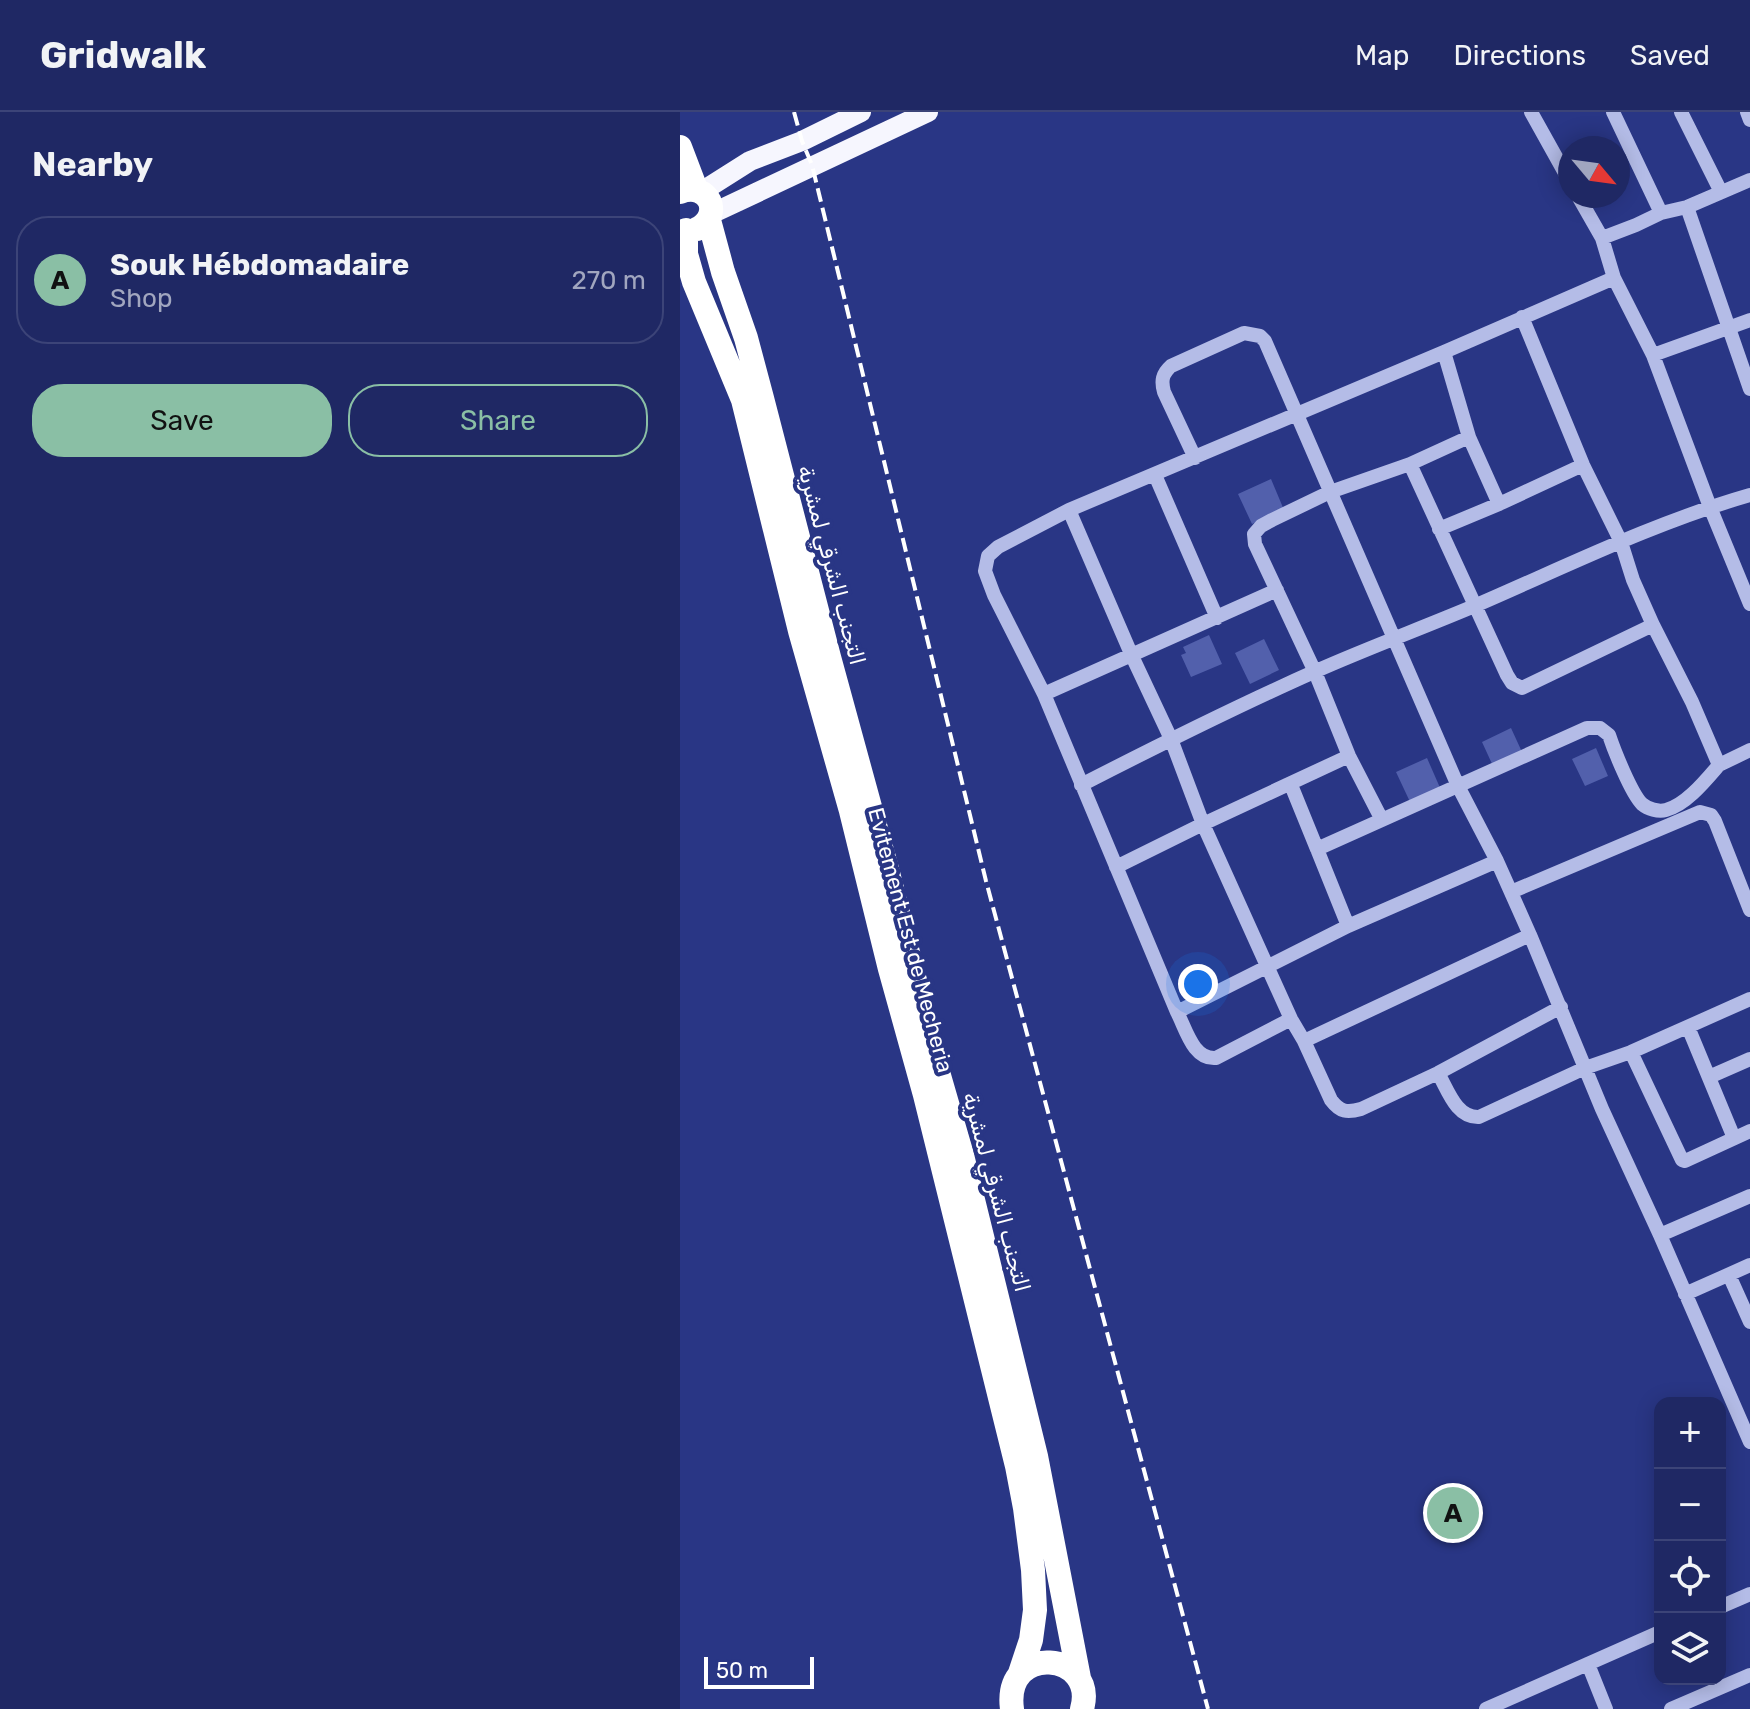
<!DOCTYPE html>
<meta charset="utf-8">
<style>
:root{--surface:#1f2864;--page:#2c346d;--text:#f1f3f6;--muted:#a1a6bf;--line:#3c4478;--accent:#8abfa5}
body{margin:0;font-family:Rubik,Cairo,sans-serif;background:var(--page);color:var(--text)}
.controls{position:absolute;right:24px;bottom:24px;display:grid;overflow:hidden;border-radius:16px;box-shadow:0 4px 20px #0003}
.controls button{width:72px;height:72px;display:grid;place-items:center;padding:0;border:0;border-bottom:2px solid var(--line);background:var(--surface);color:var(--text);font:40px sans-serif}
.compass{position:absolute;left:878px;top:24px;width:72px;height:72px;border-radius:50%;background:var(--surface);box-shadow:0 4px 20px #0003;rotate:119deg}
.scale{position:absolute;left:24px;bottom:20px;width:110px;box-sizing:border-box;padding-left:8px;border:4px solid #fff;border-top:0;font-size:22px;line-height:28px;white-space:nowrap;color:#fff;-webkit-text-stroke:6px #293685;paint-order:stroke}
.you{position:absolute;left:518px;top:872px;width:28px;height:28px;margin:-20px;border:6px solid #fff;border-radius:50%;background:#1a73e8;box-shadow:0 0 0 12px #1a73e833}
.badge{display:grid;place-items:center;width:52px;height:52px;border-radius:50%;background:var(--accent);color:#111;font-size:26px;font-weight:700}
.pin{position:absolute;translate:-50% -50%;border:4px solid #fff;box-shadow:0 2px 8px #0006}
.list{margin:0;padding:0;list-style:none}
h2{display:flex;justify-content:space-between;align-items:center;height:104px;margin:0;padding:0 32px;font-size:34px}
h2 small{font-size:26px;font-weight:400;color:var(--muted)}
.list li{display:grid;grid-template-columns:52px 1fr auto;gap:24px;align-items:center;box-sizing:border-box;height:128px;margin:0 16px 16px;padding:0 16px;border:2px solid var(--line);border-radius:32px}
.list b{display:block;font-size:30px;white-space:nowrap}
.list p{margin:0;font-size:26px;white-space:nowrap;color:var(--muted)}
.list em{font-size:26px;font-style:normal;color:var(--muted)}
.actions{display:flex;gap:16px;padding:24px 32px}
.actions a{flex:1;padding:18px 0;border:2px solid var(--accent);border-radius:32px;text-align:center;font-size:28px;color:var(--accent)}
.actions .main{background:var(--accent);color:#111}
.icon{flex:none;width:44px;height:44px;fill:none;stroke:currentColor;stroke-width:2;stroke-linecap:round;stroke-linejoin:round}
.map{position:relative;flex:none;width:1070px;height:1597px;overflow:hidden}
header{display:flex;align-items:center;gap:48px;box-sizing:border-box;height:112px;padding:0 40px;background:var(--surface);border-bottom:2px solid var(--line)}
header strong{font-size:38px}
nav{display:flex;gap:44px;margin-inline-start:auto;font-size:28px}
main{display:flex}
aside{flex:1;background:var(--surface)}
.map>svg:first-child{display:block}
</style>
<header>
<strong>Gridwalk</strong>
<nav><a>Map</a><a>Directions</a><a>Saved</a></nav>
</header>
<main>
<aside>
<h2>Nearby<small></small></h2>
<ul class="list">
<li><span class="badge">A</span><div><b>Souk Hébdomadaire</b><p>Shop</p></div><em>270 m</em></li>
</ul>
<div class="actions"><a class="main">Save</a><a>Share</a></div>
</aside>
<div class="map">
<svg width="1070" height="1597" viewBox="0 0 1070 1597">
<rect width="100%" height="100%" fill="#293685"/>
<path fill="#5260ac" d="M591,367L604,398L572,412L558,382Z
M529,523L542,552L511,565L501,543L506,541L503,535Z
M584,527L599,558L570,572L555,541Z
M831,616L842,640L813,654L802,630Z
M916,636L928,664L905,674L892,647Z
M747,646L761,678L731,692L716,660Z"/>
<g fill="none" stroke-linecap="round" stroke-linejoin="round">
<path stroke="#b4bce7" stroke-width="14" d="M851,0L890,70
M933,0L981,101
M1001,0L1041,80
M1067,0L1070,8
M1070,68L1007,95L981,101L956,113L922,126L934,166L973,243L1030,395L1070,492
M898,84L922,126
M1007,95L1070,277
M764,240L789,325L819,392
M973,243L1070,208
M515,346L484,280C481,269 482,262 491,254L564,221L580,224L585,229L778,674L817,749L850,823L922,997L980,1123L1070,1330
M730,352L827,563L832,571L842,576L973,513L953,468L941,430L903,353L842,205
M475,363L537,506
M389,398L452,544L491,627L523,712L611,907L624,929L651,988C660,1000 667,1001 681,997L758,961L881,895
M759,417L819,392L903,353
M973,513L1012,590L1039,653L1070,638
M364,582L597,478
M401,673C479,633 557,594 636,559C690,535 745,515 799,492C889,453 976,410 1070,383
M611,673L637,737
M702,708L669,644L635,560L575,432L574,422L581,414L592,408L650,380L730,352L789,325
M436,755L523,712L669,644
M831,780L1020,700L1031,703L1035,709L1070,798
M668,814L637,737L907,616H920L929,623C934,638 951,681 962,692C968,697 978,700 986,698C1006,693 1026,668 1039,653
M497,900L668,814L817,749
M611,907L536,946C513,948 506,917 497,900L364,582L314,483L305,459L308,444L318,435L389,398L764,240L934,166
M1008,915L1054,1026
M624,929L850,823
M951,940L1002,1048L1005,1049L1070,1019
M758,961C768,978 776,1006 799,1005L905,956L951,940L1070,887
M1029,965L1070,947
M980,1123L1070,1084
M1049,1163L1070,1210
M1005,1182L1070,1153
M1040,1495L1070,1482
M908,1552L926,1597
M806,1597L980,1520
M991,1597L1070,1563"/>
<path stroke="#f6f6fe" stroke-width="20" d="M21,80L70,49L122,29L181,0
M31,102L248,0"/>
<path stroke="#fff" stroke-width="24" d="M0,35L16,77
M0,80C29,69 44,103 17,117
M29,108L43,160L66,226L82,286L149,545L207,757L258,960L282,1043L356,1344L399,1566
M6,118V142L14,170L63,288L120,519L171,699L210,857L245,983L337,1354L345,1396L353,1458L355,1498L351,1528L340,1561
M332,1597C323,1530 418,1540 402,1597"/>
<path stroke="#fff" stroke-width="4" stroke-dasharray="14 6" stroke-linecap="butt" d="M114,0L122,29L132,53L306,769L528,1597"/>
</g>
<g text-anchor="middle" stroke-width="8" stroke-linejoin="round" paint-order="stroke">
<g font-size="22" fill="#fff" stroke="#293685">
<text transform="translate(152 453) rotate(75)" y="8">التجنب الشرقي لمشرية</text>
<text transform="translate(231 828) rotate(75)" y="8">Evitement Est de Mecheria</text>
<text transform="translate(317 1080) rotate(75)" y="8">التجنب الشرقي لمشرية</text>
</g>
</g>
</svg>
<div class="controls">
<button>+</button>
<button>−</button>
<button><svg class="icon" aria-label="locate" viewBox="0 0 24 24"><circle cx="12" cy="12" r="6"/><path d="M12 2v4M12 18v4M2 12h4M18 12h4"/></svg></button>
<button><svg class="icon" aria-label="layers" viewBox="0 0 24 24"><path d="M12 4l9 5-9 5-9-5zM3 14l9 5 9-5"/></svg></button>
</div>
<svg class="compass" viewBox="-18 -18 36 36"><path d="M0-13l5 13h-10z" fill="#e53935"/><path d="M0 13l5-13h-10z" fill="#a1a6bf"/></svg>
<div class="scale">50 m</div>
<div class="you"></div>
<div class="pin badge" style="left:773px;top:1401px">A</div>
</div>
</main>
